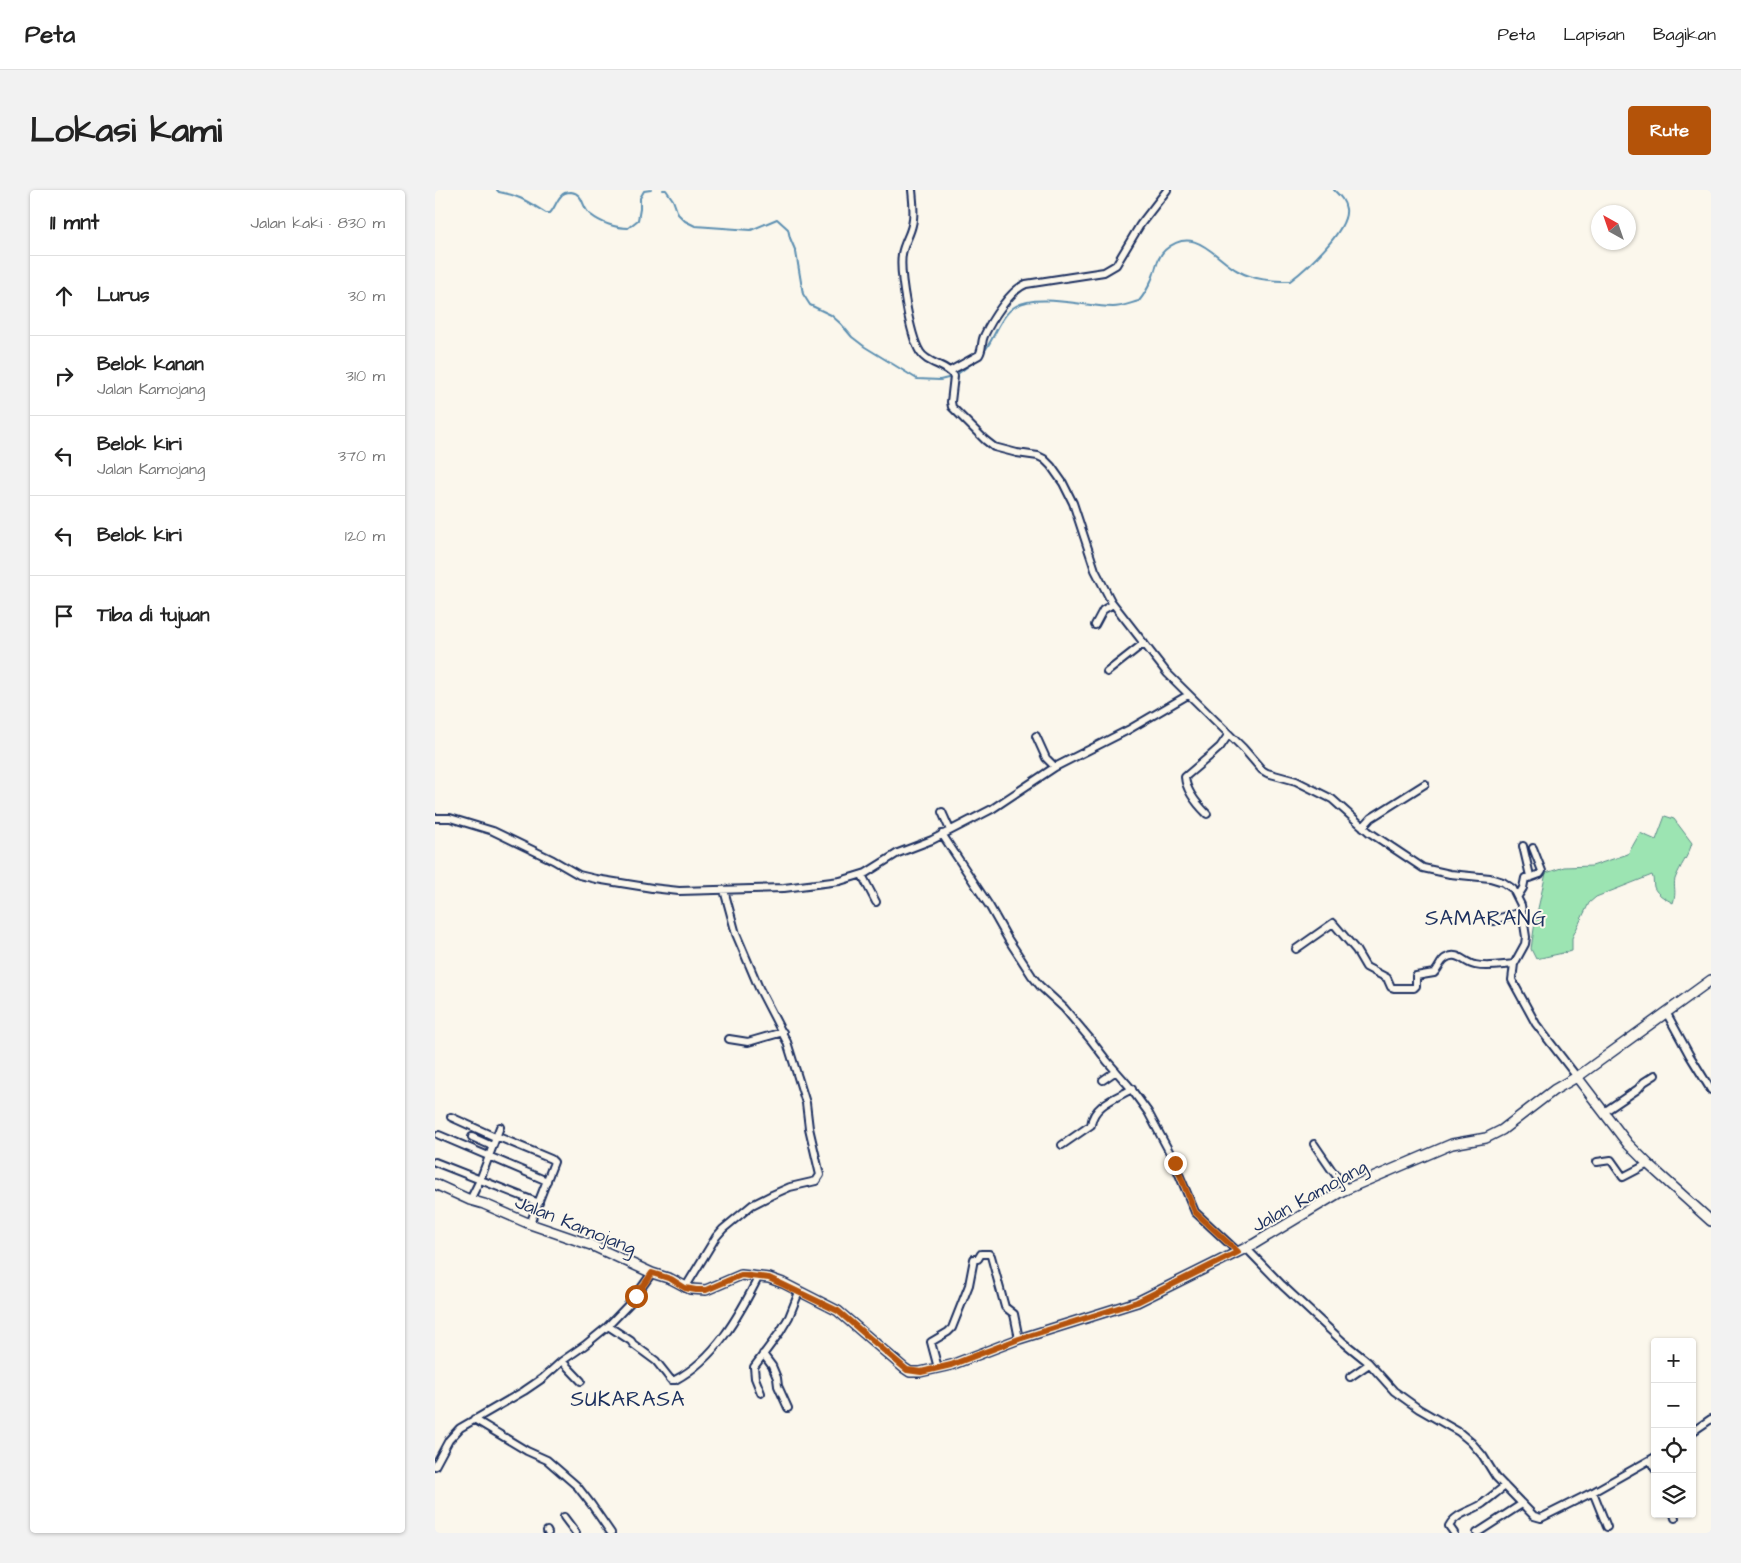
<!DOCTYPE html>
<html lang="id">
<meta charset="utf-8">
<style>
:root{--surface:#fff;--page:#f2f2f2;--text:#222;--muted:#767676;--line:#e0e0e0;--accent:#b45309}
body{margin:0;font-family:"Architects Daughter",sans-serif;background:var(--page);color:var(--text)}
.controls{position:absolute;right:15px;bottom:15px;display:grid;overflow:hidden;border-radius:5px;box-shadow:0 1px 4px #0004}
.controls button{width:45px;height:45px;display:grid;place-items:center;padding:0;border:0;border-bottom:1px solid var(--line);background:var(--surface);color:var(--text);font:25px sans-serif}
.compass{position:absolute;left:1156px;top:15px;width:45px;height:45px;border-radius:50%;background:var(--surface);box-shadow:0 1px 4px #0004;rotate:320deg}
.stop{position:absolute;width:15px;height:15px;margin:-11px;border:4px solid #b45309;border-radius:50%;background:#fff}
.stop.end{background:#b45309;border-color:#fff;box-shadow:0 1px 5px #0008}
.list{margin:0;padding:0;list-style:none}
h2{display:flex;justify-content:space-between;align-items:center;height:65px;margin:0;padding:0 20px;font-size:21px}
h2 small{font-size:16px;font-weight:400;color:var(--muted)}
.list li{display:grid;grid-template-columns:32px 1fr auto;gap:15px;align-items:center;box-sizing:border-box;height:80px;padding:0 20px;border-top:1px solid var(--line)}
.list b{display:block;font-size:19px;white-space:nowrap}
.list p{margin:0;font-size:16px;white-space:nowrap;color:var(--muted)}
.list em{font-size:16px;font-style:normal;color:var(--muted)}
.icon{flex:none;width:28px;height:28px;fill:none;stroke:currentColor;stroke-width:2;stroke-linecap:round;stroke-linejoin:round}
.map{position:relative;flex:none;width:1276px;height:1343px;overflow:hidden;border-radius:5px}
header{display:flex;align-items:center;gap:30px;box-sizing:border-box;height:70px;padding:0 25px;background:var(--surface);border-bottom:1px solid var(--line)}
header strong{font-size:24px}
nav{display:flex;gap:28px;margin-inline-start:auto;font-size:18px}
.intro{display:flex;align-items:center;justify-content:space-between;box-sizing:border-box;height:120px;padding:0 30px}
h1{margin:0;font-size:35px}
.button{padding:12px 22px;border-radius:5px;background:var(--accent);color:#fff;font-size:18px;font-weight:700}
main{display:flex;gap:30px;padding:0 30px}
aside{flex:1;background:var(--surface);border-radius:5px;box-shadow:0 1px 4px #0004}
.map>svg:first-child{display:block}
</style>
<header>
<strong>Peta</strong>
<nav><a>Peta</a><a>Lapisan</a><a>Bagikan</a></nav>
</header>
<div class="intro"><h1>Lokasi kami</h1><a class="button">Rute</a></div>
<main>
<aside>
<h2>11 mnt<small>Jalan kaki · 830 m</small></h2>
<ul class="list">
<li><svg class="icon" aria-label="ahead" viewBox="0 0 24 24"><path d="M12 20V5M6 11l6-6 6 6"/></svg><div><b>Lurus</b></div><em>30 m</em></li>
<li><svg class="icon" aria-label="right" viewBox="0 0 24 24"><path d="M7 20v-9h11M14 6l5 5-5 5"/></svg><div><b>Belok kanan</b><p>Jalan Kamojang</p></div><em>310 m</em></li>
<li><svg class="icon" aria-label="left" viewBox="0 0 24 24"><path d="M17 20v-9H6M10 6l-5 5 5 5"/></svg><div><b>Belok kiri</b><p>Jalan Kamojang</p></div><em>370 m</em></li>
<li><svg class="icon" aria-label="left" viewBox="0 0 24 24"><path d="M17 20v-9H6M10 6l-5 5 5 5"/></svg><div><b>Belok kiri</b></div><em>120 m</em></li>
<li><svg class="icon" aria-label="arrive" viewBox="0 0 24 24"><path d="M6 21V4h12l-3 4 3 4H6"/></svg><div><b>Tiba di tujuan</b></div></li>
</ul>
</aside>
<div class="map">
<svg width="1276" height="1343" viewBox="0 0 1276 1343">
<rect width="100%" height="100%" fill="#fbf7ec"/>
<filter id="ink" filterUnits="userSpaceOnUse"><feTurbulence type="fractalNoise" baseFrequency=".02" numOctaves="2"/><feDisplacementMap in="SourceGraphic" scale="10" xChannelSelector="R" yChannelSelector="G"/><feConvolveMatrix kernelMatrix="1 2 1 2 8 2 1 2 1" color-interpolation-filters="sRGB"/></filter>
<g filter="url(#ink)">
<path fill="#9ce4b2" stroke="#5c8a88" d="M1230,626L1239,629L1257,653C1253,667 1245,676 1240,689C1238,696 1242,702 1238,713C1231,709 1222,705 1219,697C1218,693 1219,689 1217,685L1161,707L1154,713L1137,748V761L1101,769L1096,759L1100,732L1111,683L1129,677L1157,676L1193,664L1205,643L1221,650Z"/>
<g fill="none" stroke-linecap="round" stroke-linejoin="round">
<path stroke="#5c8fb1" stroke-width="2" d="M62,0L64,2C86,6 93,12 111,23H115C120,18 121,11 126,6C128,3 132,2 136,2C150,4 146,18 156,25C166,33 181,38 193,38L203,30L205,19V8L209,1L216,0
M228,0H231L238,10L243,24L250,31L260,36L316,40L342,29L353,39L355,48L361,62L368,104L375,115L396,125L406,134L417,147L430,157L482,189L505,190L517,187
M548,163C559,150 565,125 581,116C603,103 652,117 678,117C686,117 696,113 704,111C709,105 713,98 716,91C721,81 721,68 730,60C760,34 779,68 803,81C819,90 837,91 855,91C871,79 914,40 911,19C910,11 905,6 899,0
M521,185L543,169"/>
<g stroke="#1b2f5e" stroke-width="10">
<path id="street" d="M477,0C478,11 480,24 477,35C475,45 469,53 467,64C464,83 475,146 485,162C492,174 511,174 519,186L516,212L517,217L550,250L559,257L582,263L603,266L609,269L616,276L628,293L638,313L660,380L676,411L732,483L808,558L827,580L832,583L861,591L897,609L934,642L988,678L1015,684L1055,688L1068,692L1078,699L1086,715L1091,747L1090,754L1079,774L1077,790L1101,834L1142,887
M515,181L544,165C548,159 546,152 549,146C556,131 575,100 591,94L669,82L681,75L705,35L732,0
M660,435L668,420L678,414
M672,482L709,453
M601,546L611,568L620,577
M507,622L515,640
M772,624C762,614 751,601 750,587L776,565L785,557L794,544
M0,628H15L58,641L118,670L144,685L161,689L217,698L244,701L349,698L405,691L431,683L463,663L497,650L557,619L620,577L693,540L753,505
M928,637L936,628L990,594
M507,644L555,717L573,749L597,786L605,796L629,818L656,850L672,871L694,896L713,922L735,963L760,1022L803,1062
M427,685L441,712
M1094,688L1105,684L1107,681L1098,658
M1083,706L1088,698L1090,688L1095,686L1088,656
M1059,731L1065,728L1087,722
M861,759L898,733L921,760L931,777L952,788L956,797L959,798H979L981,796V786L999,783C1004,779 1005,771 1011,768C1023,761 1029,773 1040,775C1053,778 1066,775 1079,774
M1231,822L1255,866L1276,900
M294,849L313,852L348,842
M668,890L681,881
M1169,922L1203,899L1209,892L1220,885
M16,927L60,947
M4,945L112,991
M61,946L116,969L119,972L95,1034
M37,947L57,956
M879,954L896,979L912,999
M627,955L656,935C658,915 681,908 697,899
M0,972L104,1013
M1162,972L1176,970L1188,987L1213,974
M35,1010L45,990L65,937
M811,1058L847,1095L907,1151L933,1172L959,1201L984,1219L1024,1242L1036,1252L1048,1266L1061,1287L1099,1326L1106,1328L1158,1302L1220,1267
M250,1098L281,1047L288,1039L317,1015L337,1005L355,997L381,991L385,985L374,938L371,913L352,852L324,798L301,744L289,700
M173,1136L196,1151L198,1154L221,1171L236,1190H240C280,1169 304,1126 324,1086
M328,1164L337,1176L342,1188L343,1196L353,1218
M127,1171L146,1191
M503,1178L496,1152L513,1142L517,1138L534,1095L539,1069H543L546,1064H554L556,1066L570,1117L579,1124L584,1149
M915,1187L934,1174
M326,1203L320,1188L319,1177L345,1142L354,1127L364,1102
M39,1229L92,1261L112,1270L142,1296L156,1314L176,1343
M1257,1242L1276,1229
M1215,1270L1220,1279
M0,1276L14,1250L25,1238L89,1201L108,1188L127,1171L150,1155L172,1137L196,1112L217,1083
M1158,1302L1172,1337
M1239,1324L1240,1328
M129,1327L141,1343
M112,1341L113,1343
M1019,1343L1014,1336C1021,1323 1037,1321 1047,1314C1055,1308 1062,1302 1070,1296
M1042,1343L1087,1314"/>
</g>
<g stroke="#1b2f5e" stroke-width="12">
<path id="secondary" d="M1142,887L1193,954L1213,974L1276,1031
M0,994L35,1010L49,1014L95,1034L156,1055L217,1083L236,1089L255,1099L271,1100L306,1085L334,1088L348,1093L403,1121L469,1178L475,1182H485L516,1175L584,1149L702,1112L819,1054L907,1001L1017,954L1051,948L1067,940L1119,900L1145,885L1276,790"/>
</g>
<use href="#street" stroke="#fbf7ec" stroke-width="6"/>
<use href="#secondary" stroke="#fbf7ec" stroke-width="9"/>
</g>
</g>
<g fill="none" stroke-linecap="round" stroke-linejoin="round" filter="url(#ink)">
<path stroke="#b45309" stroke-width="6" d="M201,1106L217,1083L236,1089L250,1098L261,1100H271L306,1085L334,1088L403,1121L472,1180L486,1182L516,1175L584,1149L702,1112L803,1062L760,1022L740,973"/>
</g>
<g text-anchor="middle" stroke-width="4" stroke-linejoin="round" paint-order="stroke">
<g font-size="19" fill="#1b2f5e" stroke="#fbf7ec">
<text transform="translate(874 1005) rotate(-29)" y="7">Jalan Kamojang</text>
<text transform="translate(141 1034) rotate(22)" y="7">Jalan Kamojang</text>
</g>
<g font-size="21" letter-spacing="1" fill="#1b2f5e" stroke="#fbf7ec">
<text x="1051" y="735">SAMARANG</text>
<text x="193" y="1216">SUKARASA</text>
</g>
</g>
</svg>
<div class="controls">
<button>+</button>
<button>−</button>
<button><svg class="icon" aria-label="locate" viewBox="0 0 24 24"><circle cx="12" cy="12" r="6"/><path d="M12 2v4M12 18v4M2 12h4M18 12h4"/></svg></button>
<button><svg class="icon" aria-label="layers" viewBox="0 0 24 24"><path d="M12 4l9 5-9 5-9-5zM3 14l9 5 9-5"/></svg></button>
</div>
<svg class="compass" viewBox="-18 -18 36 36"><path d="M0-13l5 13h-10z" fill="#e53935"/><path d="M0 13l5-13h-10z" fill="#767676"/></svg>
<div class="stop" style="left:201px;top:1106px"></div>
<div class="stop end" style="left:740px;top:973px"></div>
</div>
</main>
